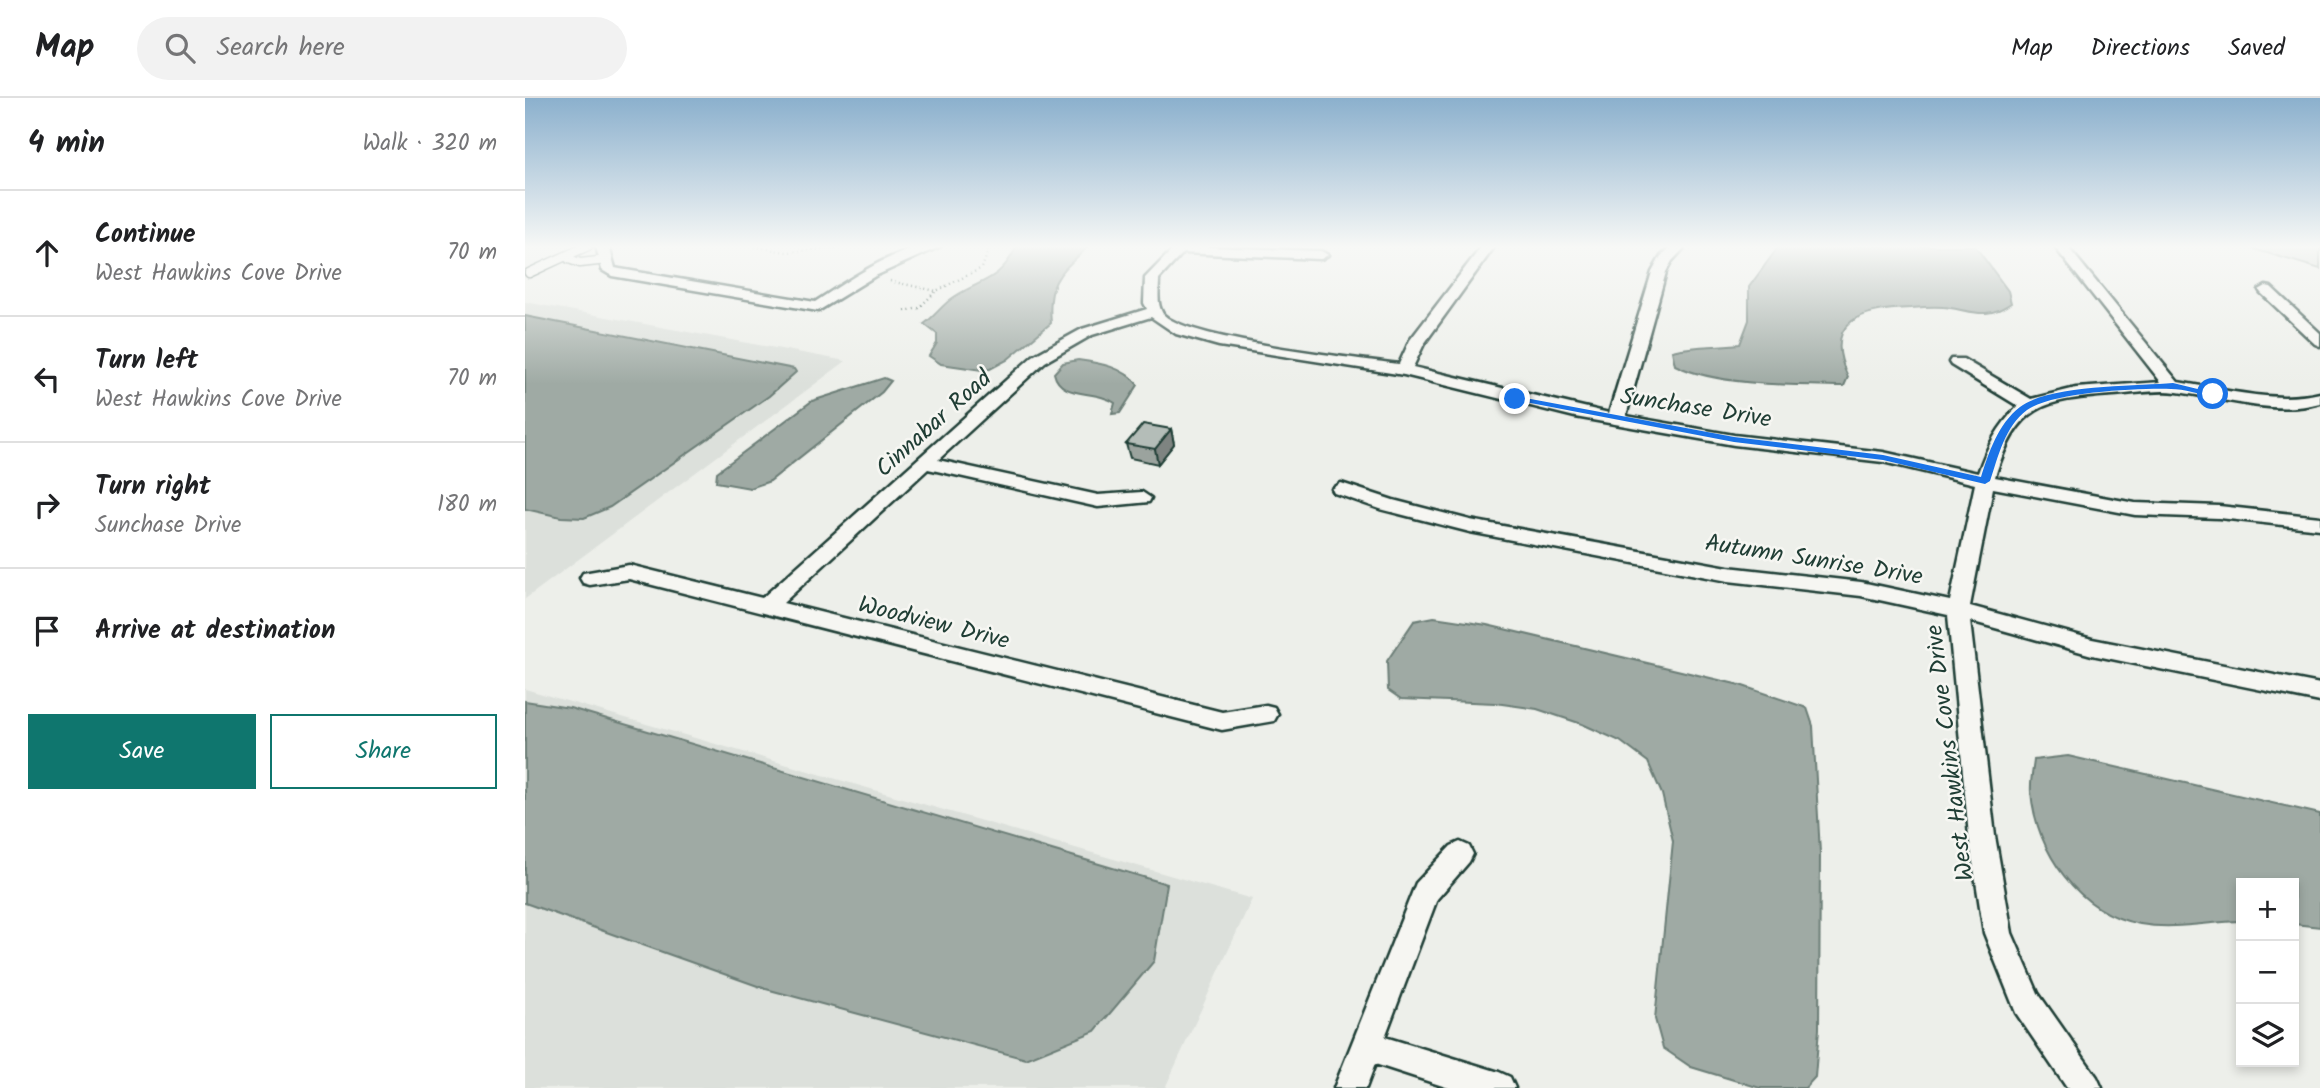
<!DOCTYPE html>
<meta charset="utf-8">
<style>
:root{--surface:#fff;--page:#f2f2f2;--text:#202124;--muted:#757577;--line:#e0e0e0;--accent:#0f766e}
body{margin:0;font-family:Kalam,sans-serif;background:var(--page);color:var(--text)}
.controls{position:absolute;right:21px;bottom:21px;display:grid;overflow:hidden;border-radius:0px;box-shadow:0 4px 10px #0003}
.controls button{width:63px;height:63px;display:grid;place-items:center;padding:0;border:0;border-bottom:2px solid var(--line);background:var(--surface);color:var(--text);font:35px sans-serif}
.stop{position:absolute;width:21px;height:21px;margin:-16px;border:5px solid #1a73e8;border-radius:50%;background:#fff}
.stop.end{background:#1a73e8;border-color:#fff;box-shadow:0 2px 7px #0008}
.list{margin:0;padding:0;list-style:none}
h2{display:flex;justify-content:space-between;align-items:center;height:91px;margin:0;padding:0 28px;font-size:30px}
h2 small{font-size:23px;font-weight:400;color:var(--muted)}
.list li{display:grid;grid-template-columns:46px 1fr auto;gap:21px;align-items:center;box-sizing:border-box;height:126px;padding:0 28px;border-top:2px solid var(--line)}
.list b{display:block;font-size:26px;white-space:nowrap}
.list p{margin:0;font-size:23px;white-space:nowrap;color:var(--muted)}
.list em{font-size:23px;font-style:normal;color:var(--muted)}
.actions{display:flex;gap:14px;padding:21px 28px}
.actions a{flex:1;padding:16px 0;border:2px solid var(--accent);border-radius:0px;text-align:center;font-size:24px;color:var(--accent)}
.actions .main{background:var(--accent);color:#fff}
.icon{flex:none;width:38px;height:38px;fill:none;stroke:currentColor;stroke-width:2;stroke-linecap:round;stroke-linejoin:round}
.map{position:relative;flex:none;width:1795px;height:990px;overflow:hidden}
header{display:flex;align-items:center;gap:42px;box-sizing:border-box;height:98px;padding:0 35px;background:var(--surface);border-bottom:2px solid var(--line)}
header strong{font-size:33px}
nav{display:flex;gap:38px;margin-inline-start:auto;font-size:24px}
.search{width:490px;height:63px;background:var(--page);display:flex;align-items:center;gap:18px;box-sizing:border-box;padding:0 24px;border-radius:38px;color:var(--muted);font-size:26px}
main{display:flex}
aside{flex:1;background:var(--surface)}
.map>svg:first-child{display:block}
</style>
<header>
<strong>Map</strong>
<div class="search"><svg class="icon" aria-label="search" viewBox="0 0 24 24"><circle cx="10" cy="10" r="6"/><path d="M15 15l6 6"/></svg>Search here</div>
<nav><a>Map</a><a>Directions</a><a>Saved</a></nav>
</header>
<main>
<aside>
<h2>4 min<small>Walk · 320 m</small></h2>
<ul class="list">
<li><svg class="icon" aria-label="ahead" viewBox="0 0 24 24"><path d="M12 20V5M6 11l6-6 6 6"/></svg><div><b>Continue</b><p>West Hawkins Cove Drive</p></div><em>70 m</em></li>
<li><svg class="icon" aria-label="left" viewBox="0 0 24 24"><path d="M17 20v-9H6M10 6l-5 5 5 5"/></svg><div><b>Turn left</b><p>West Hawkins Cove Drive</p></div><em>70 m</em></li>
<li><svg class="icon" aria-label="right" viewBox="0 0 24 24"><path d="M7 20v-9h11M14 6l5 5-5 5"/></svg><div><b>Turn right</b><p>Sunchase Drive</p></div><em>180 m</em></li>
<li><svg class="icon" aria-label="arrive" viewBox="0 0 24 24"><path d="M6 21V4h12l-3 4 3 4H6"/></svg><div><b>Arrive at destination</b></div></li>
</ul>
<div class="actions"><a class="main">Save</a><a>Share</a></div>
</aside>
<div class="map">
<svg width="1795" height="990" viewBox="0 0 1795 990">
<rect width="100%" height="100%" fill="#edefea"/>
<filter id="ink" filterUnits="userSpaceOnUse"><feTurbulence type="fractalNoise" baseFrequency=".0143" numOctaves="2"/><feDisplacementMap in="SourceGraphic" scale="14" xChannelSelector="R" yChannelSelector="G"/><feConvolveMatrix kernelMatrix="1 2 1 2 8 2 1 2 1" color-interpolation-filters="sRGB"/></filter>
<g filter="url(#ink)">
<path fill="#dce0db" d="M0,204L321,263L0,501Z
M0,591L727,801L640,990H0Z"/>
<path fill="#cbd2cc" stroke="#758880" stroke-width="2" d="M1719,148H1795V171Z"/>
<path fill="#9faaa4" stroke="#6c7e77" stroke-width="2" d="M492,148H564C535,175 522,182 526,225L482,262L465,271L457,272L416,266L404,258L412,245V236L399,226C410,218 418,206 429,199C459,180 474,184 492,148Z
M1254,148H1450L1483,193L1486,205C1477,211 1471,214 1461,215C1447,216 1432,210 1418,209C1408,208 1397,209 1386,210C1338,211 1296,222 1323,279L1319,288C1272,287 1191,288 1150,267L1147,253C1170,247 1192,249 1215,246L1224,222V189Z
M0,218L269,271L271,274L244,298L85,409L59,420L36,419L0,411Z
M553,262C575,265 599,269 613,287L595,315L587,316L590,305C571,291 535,302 529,275L538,265Z
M359,280L366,283L357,294L245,383L225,390L191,384L192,374L287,303Z
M909,519L962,527L1215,587L1282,610L1288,628L1295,755L1294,931L1290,979L1280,990H1235L1166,969L1138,950L1130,921L1148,743L1137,696L1123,664L1095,643L1057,626L1012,611L970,605L876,601L863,592L862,563L889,523Z
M0,603L45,610L642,786L629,863L570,933L501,961L241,891L0,805Z
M1543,658L1795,716V829L1769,826V785H1716V823C1682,824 1649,832 1615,826C1554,815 1511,754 1506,694C1505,684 1508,672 1509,662Z"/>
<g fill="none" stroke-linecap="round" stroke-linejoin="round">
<g stroke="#1f3d34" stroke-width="11">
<path id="lane" d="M63,148L45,156L44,161L55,165L82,162
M4,175L45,156"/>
</g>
<g stroke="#1f3d34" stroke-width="5">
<path id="street" d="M71,148H84L90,170L95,171L290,204C323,183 376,144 416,148L350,178L293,213L87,178L77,172Z
M651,148L796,153L803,157L796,161L658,155L634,181C634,192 631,207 639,217C665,242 830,260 874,266L885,242L957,148H970L899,246L888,269L1084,315L1127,174L1136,158L1148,148H1161L1147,163L1141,174L1101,318L1209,337L1358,354L1453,375C1462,348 1473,329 1493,308L1426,267L1424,264L1426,261H1438L1506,301L1551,290L1636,284L1529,148H1542L1653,284C1699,291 1749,306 1795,295V305C1749,318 1699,300 1652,294C1632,291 1609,296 1588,297C1517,302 1493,306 1470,379L1610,405L1694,408L1795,419V431L1694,420L1610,417L1468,390L1445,508L1567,541L1795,586V604L1567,557L1445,523L1470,738L1487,835L1513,895L1572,979L1577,990H1542L1491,915L1459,835L1444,738L1423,517L1336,498L1203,483L945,434L855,411L809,395L807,391L816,385L868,402L945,422L1203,469L1336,484L1425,503L1450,386L1358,364L1209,347L1050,319L879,277L694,248L651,236L626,219L567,237L520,264L413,362L573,397L617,394L626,400L624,404L573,409L403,371L258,505L697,614L741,607L749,609L753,616L749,623L697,632L104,481L65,487L58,485L55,480L58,475L104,467L237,500L508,258L557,231L622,211L619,205L620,180Z
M1741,188L1746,189L1795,235V248L1790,246L1736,195L1734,192Z
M935,744L944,748L948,756L944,764L912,801L860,939L974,974L985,979L990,990H924L850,966L841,990H809L891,785L926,748Z"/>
</g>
<path stroke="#1f3d34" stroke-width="2.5" stroke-dasharray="1 3.5" stroke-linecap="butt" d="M225,148L262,154L334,148
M365,183L411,193
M380,213L394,210L411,193L457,170L465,148"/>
<use href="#lane" stroke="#f6f6f2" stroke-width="8"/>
<use href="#street" fill="#f6f6f2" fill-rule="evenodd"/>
</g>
<path fill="#9ba39e" stroke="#1f3d34" stroke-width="2" d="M646,331L649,346L633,366L605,360L601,346Z"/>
<path fill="#7e8481" stroke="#1f3d34" stroke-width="2" d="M646,331L649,346L633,366L630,351Z"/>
<path fill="#b4bdb8" stroke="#1f3d34" stroke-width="2" d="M618,326L646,331L630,351L601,346Z"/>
</g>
<linearGradient id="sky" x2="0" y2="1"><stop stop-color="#8bb0cd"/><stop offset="0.52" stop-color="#f7f8f6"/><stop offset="1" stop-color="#f7f8f6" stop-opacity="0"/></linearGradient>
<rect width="1795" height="286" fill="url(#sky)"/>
<path fill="#1a73e8" d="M1648,285L1693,296L1688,299C1675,296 1659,291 1646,291C1613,290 1528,294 1502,312C1480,328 1473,359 1465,383L1460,386L1358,362L1209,344L985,301L990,298L1209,339L1358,357L1456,379C1464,354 1473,326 1495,309C1523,287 1611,288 1648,285Z"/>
<g text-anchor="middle" stroke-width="5" stroke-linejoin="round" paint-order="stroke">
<g font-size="24" fill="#1f3d34" stroke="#f6f6f2">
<text transform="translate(1171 309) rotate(9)" y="8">Sunchase Drive</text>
<text transform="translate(408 325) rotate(-42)" y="8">Cinnabar Road</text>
<text transform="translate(1289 461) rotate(9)" y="8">Autumn Sunrise Drive</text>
<text transform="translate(409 524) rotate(14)" y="8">Woodview Drive</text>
<text transform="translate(1424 655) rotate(-97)" y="8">West Hawkins Cove Drive</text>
</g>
</g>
</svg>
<div class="controls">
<button>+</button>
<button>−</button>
<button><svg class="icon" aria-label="layers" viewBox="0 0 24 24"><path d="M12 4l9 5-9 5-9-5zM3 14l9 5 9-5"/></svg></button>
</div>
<div class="stop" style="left:1688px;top:296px"></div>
<div class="stop end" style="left:990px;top:301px"></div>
</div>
</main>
